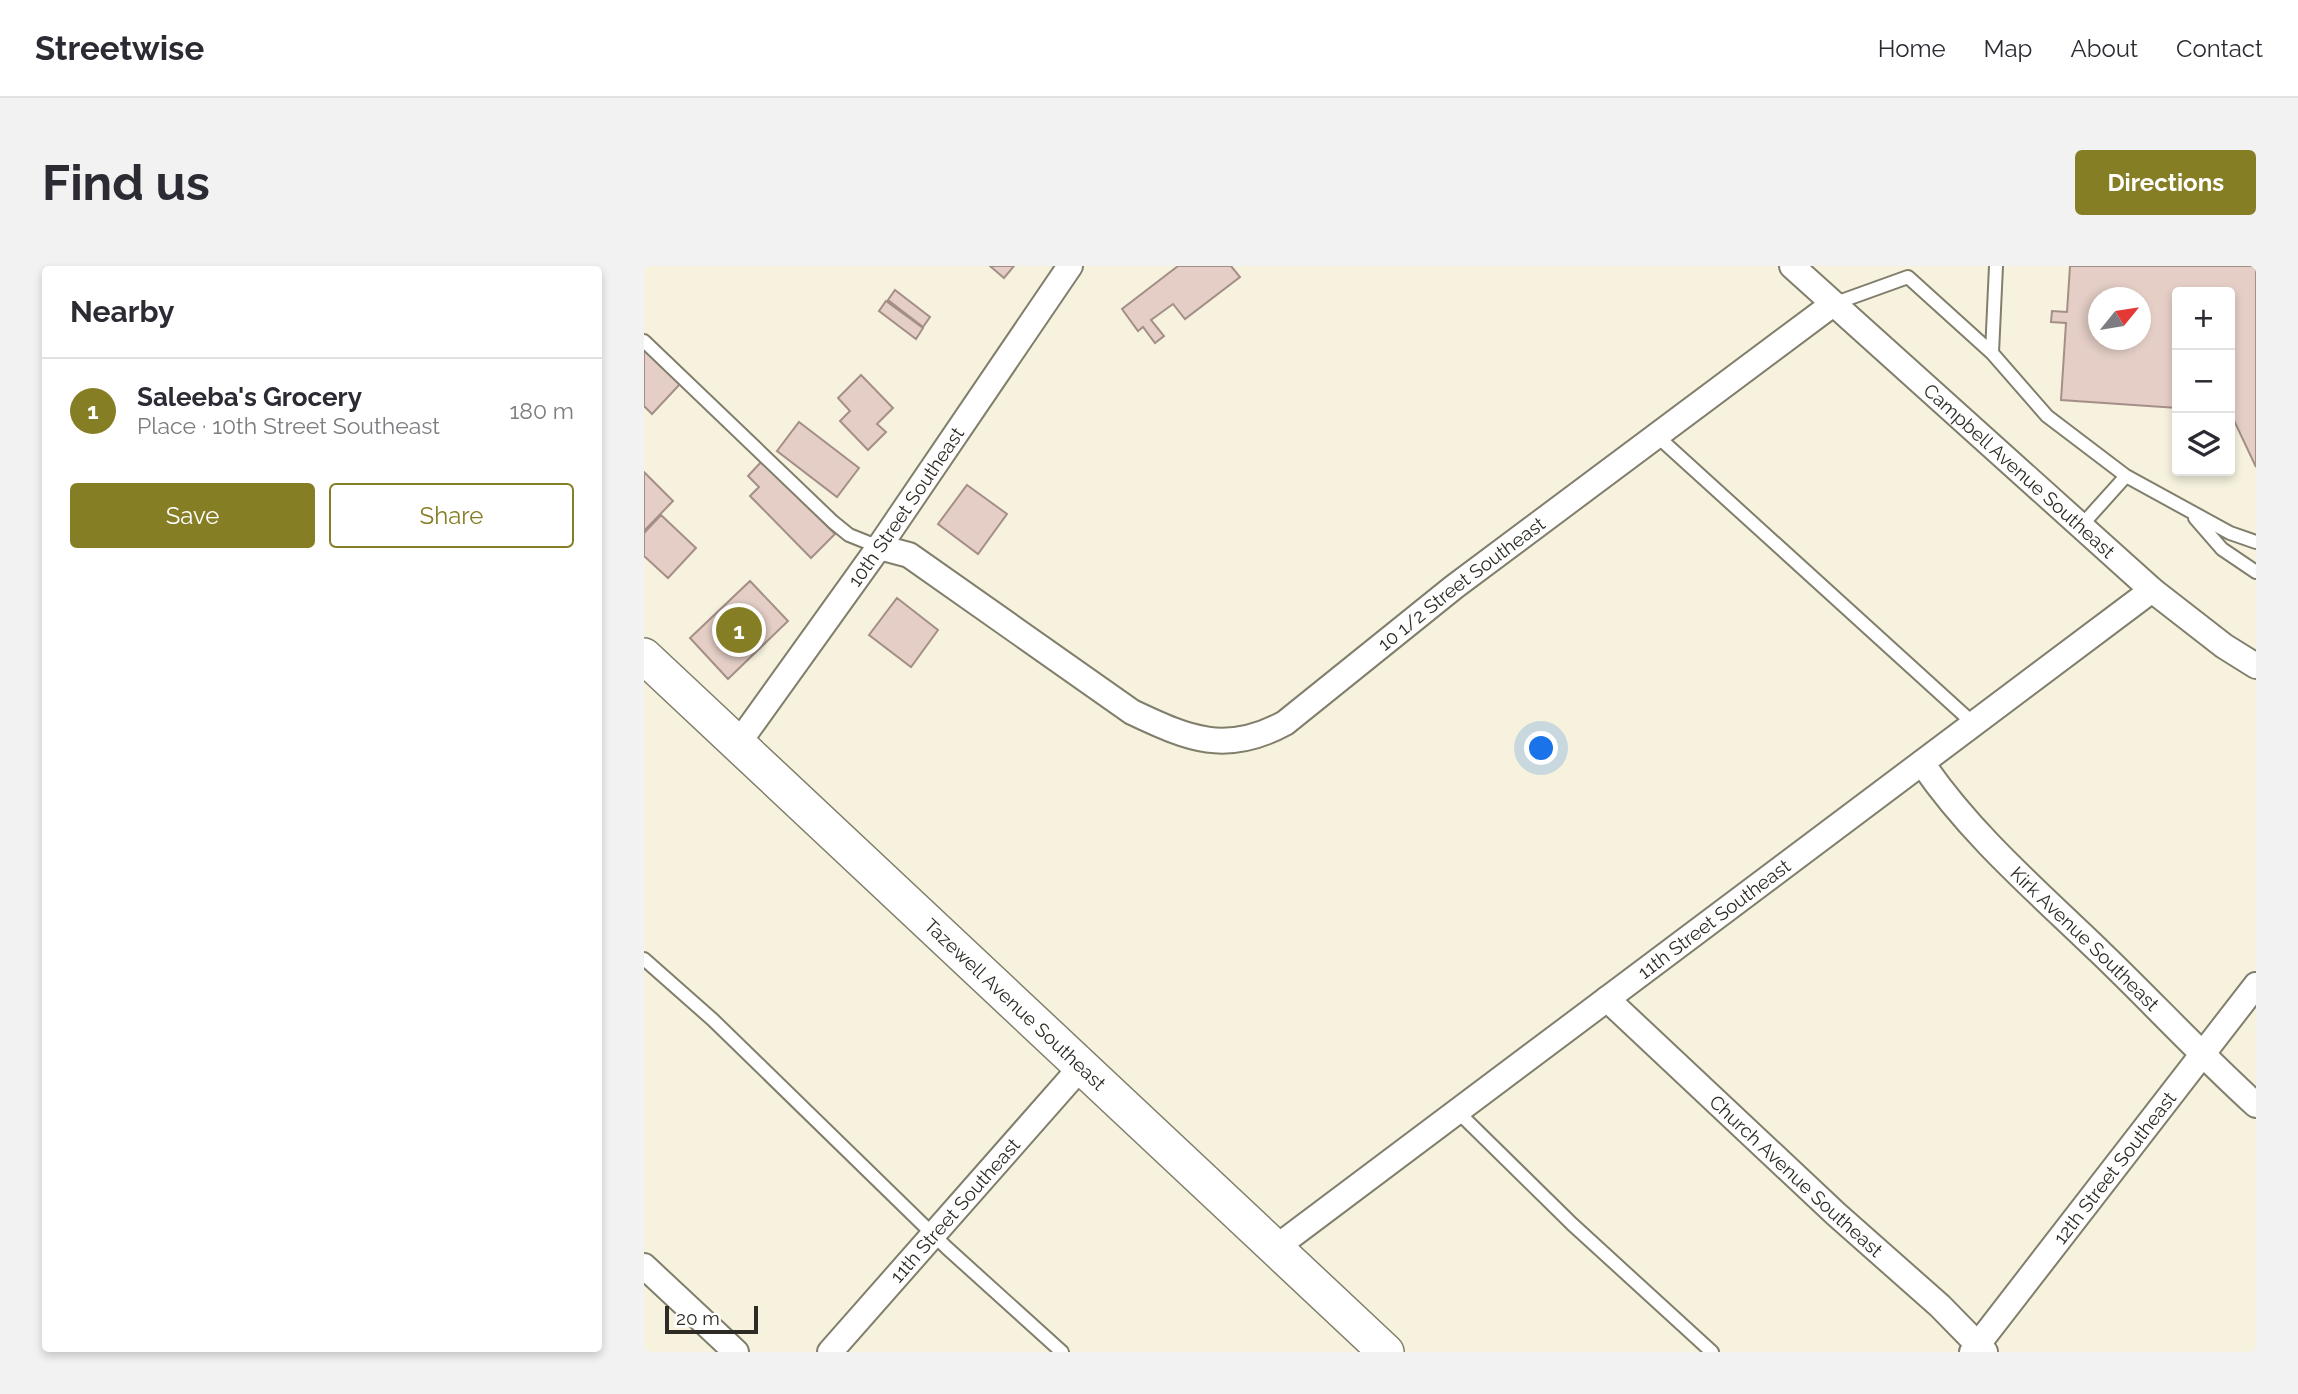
<!DOCTYPE html>
<meta charset="utf-8">
<style>
:root{--surface:#fff;--page:#f2f2f3;--text:#2b2b33;--muted:#7c7c81;--line:#e1e1e2;--accent:#867e24}
body{margin:0;font-family:Raleway,sans-serif;background:var(--page);color:var(--text)}
.controls{position:absolute;right:21px;top:21px;display:grid;overflow:hidden;border-radius:7px;box-shadow:0 4px 10px #0003}
.controls button{width:63px;height:63px;display:grid;place-items:center;padding:0;border:0;border-bottom:2px solid var(--line);background:var(--surface);color:var(--text);font:35px sans-serif}
.compass{position:absolute;left:1444px;top:21px;width:63px;height:63px;border-radius:50%;background:var(--surface);box-shadow:0 4px 10px #0003;rotate:60deg}
.scale{position:absolute;left:21px;bottom:18px;width:93px;box-sizing:border-box;padding-left:7px;border:4px solid #2d2b24;border-top:0;font-size:19px;line-height:24px;white-space:nowrap;color:#2d2b24;-webkit-text-stroke:5px #fff;paint-order:stroke}
.you{position:absolute;left:898px;top:483px;width:24px;height:24px;margin:-18px;border:5px solid #fff;border-radius:50%;background:#1a73e8;box-shadow:0 0 0 10px #1a73e833}
.badge{display:grid;place-items:center;width:46px;height:46px;border-radius:50%;background:var(--accent);color:#fff;font-size:23px;font-weight:700}
.pin{position:absolute;translate:-50% -50%;border:4px solid #fff;box-shadow:0 2px 7px #0006}
.list{margin:0;padding:0;list-style:none}
h2{display:flex;justify-content:space-between;align-items:center;height:91px;margin:0;padding:0 28px;font-size:30px}
h2 small{font-size:23px;font-weight:400;color:var(--muted)}
.list li{display:grid;grid-template-columns:46px 1fr auto;gap:21px;align-items:center;box-sizing:border-box;height:105px;padding:0 28px;border-top:2px solid var(--line)}
.list b{display:block;font-size:26px;white-space:nowrap}
.list p{margin:0;font-size:23px;white-space:nowrap;color:var(--muted)}
.list em{font-size:23px;font-style:normal;color:var(--muted)}
.actions{display:flex;gap:14px;padding:21px 28px}
.actions a{flex:1;padding:16px 0;border:2px solid var(--accent);border-radius:7px;text-align:center;font-size:24px;color:var(--accent)}
.actions .main{background:var(--accent);color:#fff}
.icon{flex:none;width:38px;height:38px;fill:none;stroke:currentColor;stroke-width:2;stroke-linecap:round;stroke-linejoin:round}
.map{position:relative;flex:none;width:1612px;height:1086px;overflow:hidden;border-radius:7px}
header{display:flex;align-items:center;gap:42px;box-sizing:border-box;height:98px;padding:0 35px;background:var(--surface);border-bottom:2px solid var(--line)}
header strong{font-size:33px}
nav{display:flex;gap:38px;margin-inline-start:auto;font-size:24px}
.intro{display:flex;align-items:center;justify-content:space-between;box-sizing:border-box;height:168px;padding:0 42px}
h1{margin:0;font-size:49px}
.button{padding:18px 32px;border-radius:7px;background:var(--accent);color:#fff;font-size:24px;font-weight:700}
main{display:flex;gap:42px;padding:0 42px}
aside{flex:1;background:var(--surface);border-radius:7px;box-shadow:0 4px 10px #0003}
.map>svg:first-child{display:block}
</style>
<header>
<strong>Streetwise</strong>
<nav><a>Home</a><a>Map</a><a>About</a><a>Contact</a></nav>
</header>
<div class="intro"><h1>Find us</h1><a class="button">Directions</a></div>
<main>
<aside>
<h2>Nearby<small></small></h2>
<ul class="list">
<li><span class="badge">1</span><div><b>Saleeba's Grocery</b><p>Place · 10th Street Southeast</p></div><em>180 m</em></li>
</ul>
<div class="actions"><a class="main">Save</a><a>Share</a></div>
</aside>
<div class="map">
<svg width="1612" height="1086" viewBox="0 0 1612 1086">
<rect width="100%" height="100%" fill="#f6f2de"/>
<path fill="#e4cec6" stroke="#a48f88" stroke-width="2" fill-rule="evenodd" d="M346,0H370L360,12Z
M534,0H587L596,11L541,53L529,38L507,54L520,70L511,77L499,61L494,65L478,43Z
M1426,0H1612V201L1586,146V26H1533V142L1417,134L1422,57L1407,56L1408,45L1423,46ZM1454,32H1496V74H1454Z
M251,24L286,51L279,61L244,34Z
M242,35L279,62L272,73L235,45Z
M0,84L36,118L8,148L0,140Z
M217,109L249,142L233,158L242,166L224,184L196,155L206,145L194,132Z
M155,156L215,202L193,231L133,185Z
M118,195L191,268L167,292L106,230L115,221L104,210Z
M0,206L29,235L0,265Z
M323,219L363,248L334,288L294,258Z
M17,249L52,282L24,312L0,290V267Z
M106,315L144,355L84,413L46,372Z
M253,332L294,364L267,401L225,369Z"/>
<g fill="none" stroke-linecap="round" stroke-linejoin="round">
<g stroke="#827e6c" stroke-width="16">
<path id="lane" d="M1189,38L1264,11L1348,87L1403,150L1482,210L1586,267L1612,276
M0,75L189,256L205,269L235,281
M1348,87L1352,0
M1013,170L1330,458
M1551,252L1578,283L1612,306
M1437,260L1482,210
M0,693L69,754L303,982L418,1086
M813,845L928,958L1068,1086"/>
</g>
<g stroke="#827e6c" stroke-width="28">
<g id="street">
<path id="s1" d="M1148,0L1508,324L1580,380L1612,400"/>
<path id="s2" d="M235,281L265,289L488,446C545,473 582,489 641,457L810,321L1189,38"/>
<path id="s3" d="M93,479L235,281L426,0"/>
<path id="s4" d="M1278,497C1327,569 1394,626 1456,686C1509,737 1558,790 1612,839"/>
<path id="s5" d="M963,733L1192,948L1296,1040L1341,1086"/>
<path id="s6" d="M630,983L1508,324"/>
<path d="M0,1000L92,1086"/>
<path id="s7" d="M186,1086L437,801"/>
<path id="s8" d="M1328,1086L1612,719"/>
</g>
</g>
<g stroke="#827e6c" stroke-width="38">
<g id="secondary">
<path id="s9" d="M0,390L742,1086"/>
</g>
</g>
<use href="#lane" stroke="#fff" stroke-width="12"/>
<use href="#street" stroke="#fff" stroke-width="24"/>
<use href="#secondary" stroke="#fff" stroke-width="35"/>
</g>
<g text-anchor="middle" stroke-width="5" stroke-linejoin="round" paint-order="stroke">
<g font-size="19" fill="#2d2b24" stroke="#fff">
<text dy="7" stroke="none"><textPath href="#s1" startOffset="306">Campbell Avenue Southeast</textPath></text>
<text dy="7" stroke="none"><textPath href="#s3" startOffset="292">10th Street Southeast</textPath></text>
<text dy="7" stroke="none"><textPath href="#s2" startOffset="690">10 1/2 Street Southeast</textPath></text>
<text dy="7" stroke="none"><textPath href="#s6" startOffset="550">11th Street Southeast</textPath></text>
<text dy="7" stroke="none"><textPath href="#s4" startOffset="240">Kirk Avenue Southeast</textPath></text>
<text dy="7" stroke="none"><textPath href="#s9" startOffset="509">Tazewell Avenue Southeast</textPath></text>
<text dy="7" stroke="none"><textPath href="#s8" startOffset="233">12th Street Southeast</textPath></text>
<text dy="7" stroke="none"><textPath href="#s5" startOffset="259">Church Avenue Southeast</textPath></text>
<text dy="7" stroke="none"><textPath href="#s7" startOffset="189">11th Street Southeast</textPath></text>
</g>
</g>
</svg>
<div class="controls">
<button>+</button>
<button>−</button>
<button><svg class="icon" aria-label="layers" viewBox="0 0 24 24"><path d="M12 4l9 5-9 5-9-5zM3 14l9 5 9-5"/></svg></button>
</div>
<svg class="compass" viewBox="-18 -18 36 36"><path d="M0-13l5 13h-10z" fill="#e53935"/><path d="M0 13l5-13h-10z" fill="#7c7c81"/></svg>
<div class="scale">20 m</div>
<div class="you"></div>
<div class="pin badge" style="left:95px;top:364px">1</div>
</div>
</main>
